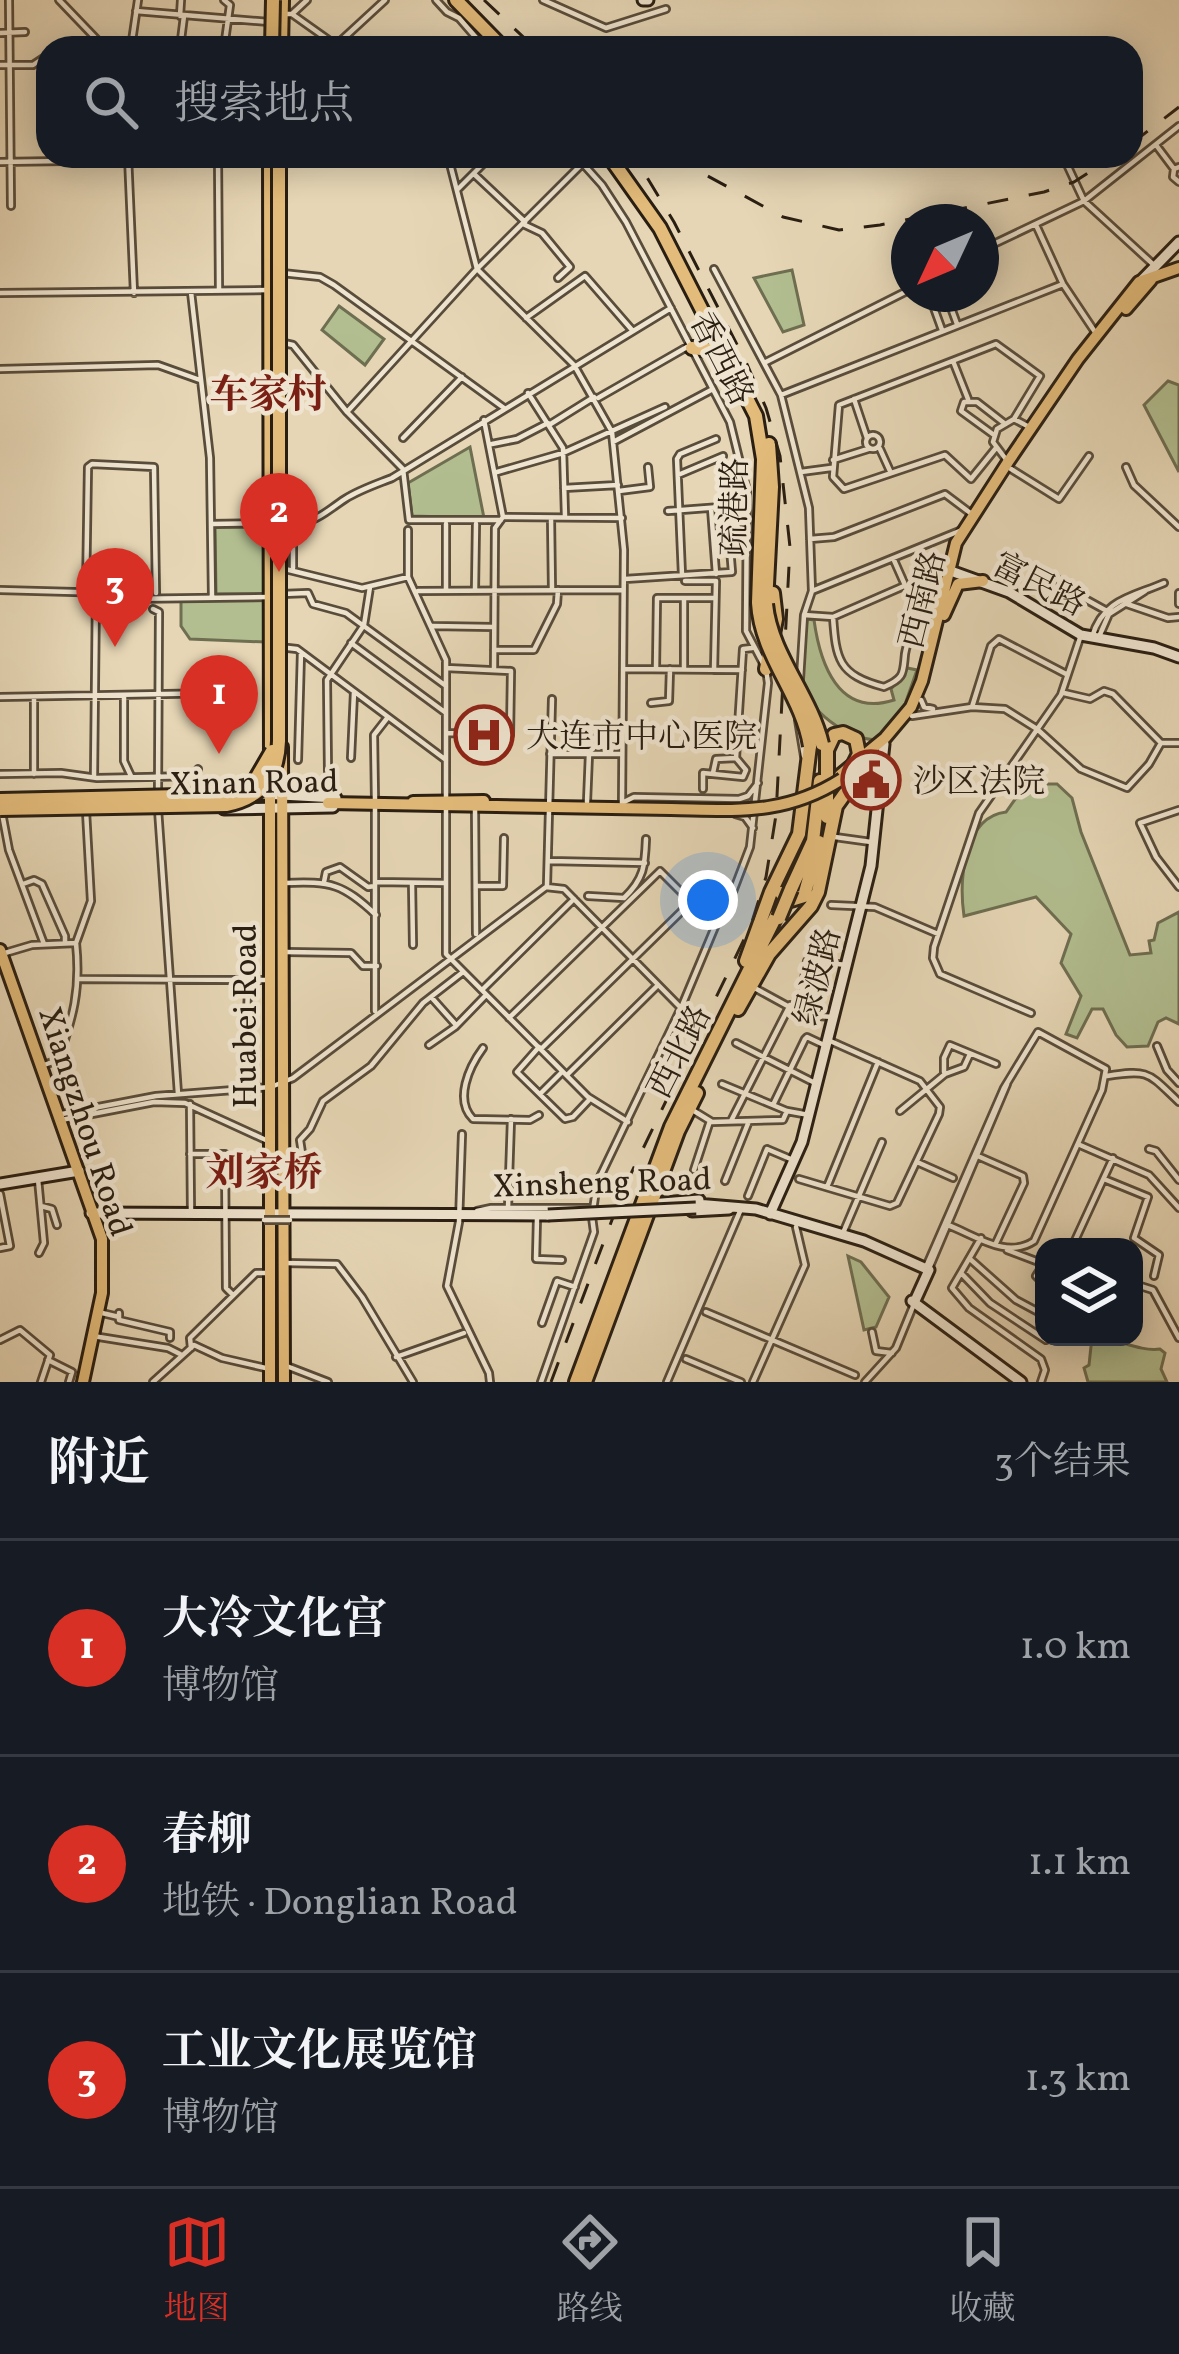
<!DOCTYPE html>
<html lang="zh">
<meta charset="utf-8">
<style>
:root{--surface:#171b24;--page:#20242c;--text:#f1f3f6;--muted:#9ea1a6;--line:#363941;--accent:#d93025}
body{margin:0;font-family:Vollkorn,"Noto Serif SC",serif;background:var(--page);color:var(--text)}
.controls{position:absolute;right:36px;bottom:36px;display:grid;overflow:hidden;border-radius:24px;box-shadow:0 6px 30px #0003}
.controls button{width:108px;height:108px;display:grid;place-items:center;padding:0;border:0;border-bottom:3px solid var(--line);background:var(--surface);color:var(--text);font:60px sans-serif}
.compass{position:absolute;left:891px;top:204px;width:108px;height:108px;border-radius:50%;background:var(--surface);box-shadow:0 6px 30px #0003;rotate:226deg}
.you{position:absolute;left:708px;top:900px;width:42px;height:42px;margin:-30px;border:9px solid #fff;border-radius:50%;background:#1a73e8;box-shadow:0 0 0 18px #1a73e833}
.badge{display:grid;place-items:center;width:78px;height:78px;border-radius:50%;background:var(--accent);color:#fff;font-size:39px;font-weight:700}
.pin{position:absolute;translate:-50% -99px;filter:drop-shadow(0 3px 6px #0008)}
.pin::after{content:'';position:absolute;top:63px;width:42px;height:36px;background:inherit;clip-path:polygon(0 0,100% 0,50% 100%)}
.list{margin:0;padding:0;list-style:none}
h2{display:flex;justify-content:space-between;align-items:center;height:156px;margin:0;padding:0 48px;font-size:51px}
h2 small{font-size:39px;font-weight:400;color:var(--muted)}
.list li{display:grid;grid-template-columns:78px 1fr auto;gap:36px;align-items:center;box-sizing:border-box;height:216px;padding:0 48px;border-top:3px solid var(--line)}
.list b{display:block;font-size:45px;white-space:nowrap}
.list p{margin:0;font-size:39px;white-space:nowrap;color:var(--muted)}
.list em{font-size:39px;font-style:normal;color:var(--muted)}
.icon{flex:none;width:66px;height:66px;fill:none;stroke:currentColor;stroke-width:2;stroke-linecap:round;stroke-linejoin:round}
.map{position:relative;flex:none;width:1179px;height:1382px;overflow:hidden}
.search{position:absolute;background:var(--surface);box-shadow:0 6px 30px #0003;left:36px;right:36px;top:36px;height:132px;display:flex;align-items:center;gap:30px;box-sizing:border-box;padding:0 42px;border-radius:36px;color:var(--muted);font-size:45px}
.sheet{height:804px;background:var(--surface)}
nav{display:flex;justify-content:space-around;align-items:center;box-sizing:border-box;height:168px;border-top:3px solid var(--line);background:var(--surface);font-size:33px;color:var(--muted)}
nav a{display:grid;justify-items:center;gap:6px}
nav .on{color:var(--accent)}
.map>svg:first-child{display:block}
</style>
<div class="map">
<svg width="1179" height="1382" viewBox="0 0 1179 1382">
<rect width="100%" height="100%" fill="#e6d6b5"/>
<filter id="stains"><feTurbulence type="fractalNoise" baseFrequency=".00167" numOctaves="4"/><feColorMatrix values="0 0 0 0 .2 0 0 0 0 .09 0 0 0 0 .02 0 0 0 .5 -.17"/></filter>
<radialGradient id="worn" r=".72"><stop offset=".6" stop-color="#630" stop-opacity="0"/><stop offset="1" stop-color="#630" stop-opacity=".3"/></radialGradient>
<path fill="#b2be90" stroke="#6e6e51" stroke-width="3" d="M792,270L804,325L783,332L754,278Z
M339,306L384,339L365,365L322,330Z
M1168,381L1179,385V472L1144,405Z
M470,447L484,518L412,516L408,483Z
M215,527H266L267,594H216Z
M264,600L265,642L190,639L181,626V601Z
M807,619L814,620C820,663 838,718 894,700L891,689L907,668L917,670L903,710L876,740C846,738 808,712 802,680C799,662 806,637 807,619Z
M1026,784H1057L1072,798L1081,832L1130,955L1151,953L1149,941L1154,940L1158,923L1179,912V1024L1166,1018L1158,1022L1148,1046L1127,1047L1116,1035L1103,1009H1092L1077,1038L1066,1034L1081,996L1061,963L1071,934L1036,897L964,916C959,881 963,817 1006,812Z
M848,1256L861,1262L889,1297L876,1327L864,1330Z
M1092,1337C1115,1337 1138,1352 1160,1349L1165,1353L1161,1369L1167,1382H1088L1084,1368L1089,1365Z"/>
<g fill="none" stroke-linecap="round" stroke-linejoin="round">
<path stroke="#c0b194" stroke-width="10" stroke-dasharray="10 5" stroke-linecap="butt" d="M241,801L328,803"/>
<g stroke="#584c3b" stroke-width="10">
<path id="street" d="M9,0L11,206
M59,0L105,48
M436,0L447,12L459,18L485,48
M543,0L606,28L666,9
M136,11L269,22
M284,14H292L340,48
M292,14L307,0
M180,16L181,0
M0,33L25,32
M131,48L138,0
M180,48L184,16
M224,48L230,5L224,0
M333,48L385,0
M0,65H33L48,55
M1156,145L1174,169
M128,156L134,293
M448,156L477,269L574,365L612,432L624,550L622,803L634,797L739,799L748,796L758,783
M1063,156L1084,201L1179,126
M218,157L219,289
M282,157L299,156
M0,162L264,158
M1179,167L1174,169L1173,177L1179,182
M474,174L525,222
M457,190L491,156
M523,224L542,233L570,267L558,278
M1036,225L1063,284L1097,335
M981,250L1084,201L1156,267
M714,269L781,395L809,508L812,591L804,615L800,679
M282,273L320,277L334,285L504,408
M191,292L210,458L212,597
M0,293L268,290
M929,294L942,330
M946,294L957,324
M526,318L585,276L632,330
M284,343L293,345L347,412L403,469L409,520H501
M953,361L968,399
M764,363L909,290
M0,369L158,365L200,380
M528,393L563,448L565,516
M781,395L1063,284
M598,398L687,347
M854,399L867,438
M347,412L477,269L582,164
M484,420L503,517L495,528L494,670
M549,425L594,397
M866 442a7 7 0 1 1 14 0a7 7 0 1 1-14 0Z
M994,435L961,411L964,402H977L1004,423
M403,438L462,377
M613,442L713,389
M492,444L517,439L548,423
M996,448L971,479L945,455L844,489L833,477L839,405L996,344L1040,376L1014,419
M880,449L890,471
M833,460L868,449
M1008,462L993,442L997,429L1014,419L1031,428
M1126,467L1134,485L1179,527
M1011,469L1059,499L1089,456
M497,472L563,453L665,407
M801,472L831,468
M678,475L723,456
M564,488L618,485
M619,491L650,487L648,467
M711,508L716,574
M668,511L747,505
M503,517L622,518
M551,518L552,590
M281,523C317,524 318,517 345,499C359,490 377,484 392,478L671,308
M211,524L270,523
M810,539L834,537L945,494L973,515
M293,568V526
M285,569L362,588L408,577L446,660V954L588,1097L628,1122
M682,575L677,459L680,454L716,439
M1053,576L1076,594L1105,610
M408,577V530
M625,579L732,572L723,464
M685,581H716L714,670
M0,590L111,593L125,599L269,597
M446,590V524
M475,590L476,524
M418,591L622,590
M812,591L962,530
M86,592L88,467L92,464L154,467L156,593
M1179,593V604
M282,594L308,593L313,604L346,613L446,686
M1127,604L1168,618L1179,617
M153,609L159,612L158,792
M804,615L833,617L904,586
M833,617C836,659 838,675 884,687C905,678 903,673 905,654C907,641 914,626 917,612L893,558
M432,626L493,627
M1092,637C1103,599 1132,597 1164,583
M1098,639L1109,614L1145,591
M351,643L446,713
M279,647L297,649L446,760
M494,650H534L557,604L558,590
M623,669L742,670
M656,669L657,598H715
M684,669V598
M1064,693L1090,699L1104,691L1113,694L1161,743
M124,696V761L131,776
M0,697L220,693L222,719H201
M34,697V774
M921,700L924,707L933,709
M651,703L669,701L670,669
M972,707L991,646L999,639L1066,674
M912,716L972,707L1005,709L1037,729L1081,769L1127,788L1149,764L1161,743H1179
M798,720L804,756
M446,733L510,735L511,671L446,668
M568,738L622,739
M550,754H622
M351,758L354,692
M736,758L743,649L752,648
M298,760L301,652
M328,771L327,680L364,625L370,587
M0,774L61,773L97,778L196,776L198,769
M94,776L96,592
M703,789V773L743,777L746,770L736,758L716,759L713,773
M375,799L374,735L388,717
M587,802L589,754
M375,807V1011
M475,808L476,934
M158,809L178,1094
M1179,810L1140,823L1156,857L1179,887
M2,813L9,850L44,944
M735,814L745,817L753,828
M835,837L871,842
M549,861L645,863
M324,882L326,872L340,867L368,887L375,886
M375,882L446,883
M285,883C331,881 343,884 376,915
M412,883L413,945
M23,884L34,880L42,884L65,936V943
M547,885L552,699
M476,886H503L504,838
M546,887L564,889L681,1008
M588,896L624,898C644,879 645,866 646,839
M831,905L875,907L938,934
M286,952L351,953L363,966H377
M5,953L32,945L76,943L91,901L86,811
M80,979L266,980
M751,986L804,1015L833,1017
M482,990L574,899
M432,998L456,1025
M799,1010L807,961L847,965
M1031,1013L940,974L933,958L934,947L979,813L1061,695L1081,635
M509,1018L660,871L709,920L717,922L723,918L750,847L768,683L766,669L746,631L747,491L730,422L626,222L602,185L576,156
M736,1043L817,1084
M429,1045L455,1027L486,995
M1157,1046L1167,1070L1179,1083
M539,1047L517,1072L565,1119L573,1117L589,1100
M483,1048C469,1067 454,1100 473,1119L530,1120L539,1115
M541,1049L691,902
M44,1065L58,1060C73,1018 81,990 76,943
M242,1069L245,1065L248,990
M944,1072V1058L950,1045L996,1064
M568,1074L658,985
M1107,1076C1150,1069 1148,1073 1179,1102
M722,1084L787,1111L809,1115
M540,1094L561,1073
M190,1104L191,1213
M773,1105L805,1039L807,1037L824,1045
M694,1111L712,1122L783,1120L787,1111
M900,1111L945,1074L964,1067L970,1054
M62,1114L156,1096L271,1087L293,1078L546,887
M61,1120L154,1102L185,1103L268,1141
M731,1121L790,1005
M462,1134L459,1222L447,1286L489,1373L490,1382
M1080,1145L1149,1175L1179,1208
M1149,1149L1156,1151L1179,1180
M302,1153L300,1140L310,1129L323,1101L371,1066L423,1003L463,972
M190,1154H225L226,1288L233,1295
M980,1157L1023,1176L1024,1183L996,1243
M917,1162L953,1178
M694,1170L710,1121
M38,1179L44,1243L39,1253
M799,1179L890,1206L897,1203L939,1114L940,1107L920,1081L828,1040
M1104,1179L1148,1197L1134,1238L1159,1255L1154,1276
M725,1181L749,1121
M827,1187L878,1062
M0,1194L10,1246L0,1248
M748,1196L767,1149L793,1160
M41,1206L52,1209L57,1225
M508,1208L511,1119
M477,1211L491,1208H595
M537,1218L536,1259L562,1260
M843,1233L882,1142
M981,1238L952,1288L969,1308L1041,1359L1045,1370L1041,1382
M1072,1247L1113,1158
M1007,1250L1044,1264
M970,1259L1016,1300L1044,1315
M284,1263L337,1264L362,1297L413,1382
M1043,1265L1036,1276L1044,1284
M930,1266L1007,1084
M926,1267L1004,1088L1038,1032L1106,1069L1102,1090L1034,1241C1006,1260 974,1234 945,1224
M962,1274L990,1303L1046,1340
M1134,1284L1153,1290L1179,1338
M98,1312L119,1317
M706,1312L855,1375
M119,1313V1320L170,1332V1338
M542,1323L557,1281L575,1287
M872,1332L876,1351L892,1353
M93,1336L168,1348L180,1354
M0,1340L20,1330L50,1355L41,1382
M191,1348L190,1338L256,1273H268
M396,1357L464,1333
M686,1359L741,1382
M48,1360L72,1372L69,1382
M284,1365L328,1382
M153,1382L194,1345L222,1358L270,1369
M541,1382L594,1232L592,1217L597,1183L681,1008L717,922
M667,1382L741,1209
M753,1382L805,1265L796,1227
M865,1382L896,1348L914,1304"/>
</g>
<g stroke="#291e12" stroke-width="15">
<path id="secondary" d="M643,0H648
M1141,281L1179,242
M948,570L1009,592L1081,635L1154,648L1179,657
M263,794L336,798
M224,809L333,807
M0,1184L79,1171
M650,1204L699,1200
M696,1204L756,1209L864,1241L929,1270
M692,1211L729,1209
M91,1213L548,1215
M770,1214L802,1142L871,866L884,744
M912,1301L1021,1382
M914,1303L929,1270"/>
</g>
<g stroke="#291e12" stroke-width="16">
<path id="primary" d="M282,48L283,0
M269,156L270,759
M1126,309L1151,280
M944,615L958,584L983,581
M282,747L284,1382
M840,775L885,738L911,707L922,681L956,543L1008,462L1078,359L1139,282L1179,268
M270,777V1382
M413,802L484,801
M328,803L671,809
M0,950L102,1239V1293L83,1382"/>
</g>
<g stroke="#291e12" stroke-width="18">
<path id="highway" d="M456,0L503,48
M609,156L660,228L756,416L763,459L758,603
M692,348L710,350L721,362
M766,604L772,487L769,444
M766,669L776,619L773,593
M827,817V750L834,735L843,733L856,739L859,754L853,766
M791,889L813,841L820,781
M781,893L791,900L804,896L819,842
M746,961L771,892L799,834L810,746
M738,1009L769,954L811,906L818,892L836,806L871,757L879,761L882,768
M576,1382L671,1127L776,916
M585,1382L678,1131L697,1093"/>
</g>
<use href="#street" stroke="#efe4cf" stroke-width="4.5"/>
<use href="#secondary" stroke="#efe4cf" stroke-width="9"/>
<use href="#primary" stroke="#e3bb7a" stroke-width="10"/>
<use href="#highway" stroke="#e3bb7a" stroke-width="12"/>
<path stroke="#291e12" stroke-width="3" stroke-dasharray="21 21" stroke-linecap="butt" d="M484,0L535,48
M1131,144L1179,107
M671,156L783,217L839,230L880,225L1044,192L1074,182L1114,156
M551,1382L624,1188L751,925L766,877L776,815L790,547L780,456L766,408L746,362L674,222L634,156"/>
<g stroke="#584c3b" stroke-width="10" stroke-linecap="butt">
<path id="street-bridge" d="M264,1220H290"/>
</g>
<g stroke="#291e12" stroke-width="15" stroke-linecap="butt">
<path id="secondary-bridge" d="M548,1215L696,1208"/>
</g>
<g stroke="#291e12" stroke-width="16" stroke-linecap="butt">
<path id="primary-bridge" d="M671,809C736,810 784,816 842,779"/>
</g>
<g stroke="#291e12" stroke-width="18" stroke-linecap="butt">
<path id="highway-bridge" d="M272,48L273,0
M758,603C761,656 802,695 810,746
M766,604C771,655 810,694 822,744
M0,800L227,795L254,782L272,751
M0,809L226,805C261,798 278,777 279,741V156
M779,918L791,889"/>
</g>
<use href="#street-bridge" stroke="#efe4cf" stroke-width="4.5"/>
<use href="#secondary-bridge" stroke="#efe4cf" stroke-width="9"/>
<use href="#primary-bridge" stroke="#e3bb7a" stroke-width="10"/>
<use href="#highway-bridge" stroke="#e3bb7a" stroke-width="12"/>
</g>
<defs>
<g id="hospital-ring" transform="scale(3)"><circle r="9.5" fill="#efe4cf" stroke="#8f2418" stroke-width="1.5"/><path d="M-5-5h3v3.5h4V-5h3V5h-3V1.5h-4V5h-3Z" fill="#8f2418"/></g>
<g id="civic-ring" transform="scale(3)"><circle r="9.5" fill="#efe4cf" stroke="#8f2418" stroke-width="1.5"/><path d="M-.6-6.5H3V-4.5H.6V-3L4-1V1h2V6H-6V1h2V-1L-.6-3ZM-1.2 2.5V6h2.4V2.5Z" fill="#8f2418"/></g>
</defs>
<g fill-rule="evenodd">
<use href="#hospital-ring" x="484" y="735"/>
<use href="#civic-ring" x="871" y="780"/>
</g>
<g text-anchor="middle" stroke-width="9" stroke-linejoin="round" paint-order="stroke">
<g font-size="33" fill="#291e12" stroke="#efe4cf">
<text transform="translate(723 358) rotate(63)" y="12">香西路</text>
<text transform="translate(733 507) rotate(-89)" y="12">疏港路</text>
<text transform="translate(1040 583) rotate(27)" y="12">富民路</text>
<text transform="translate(921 599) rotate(-76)" y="12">西南路</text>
<text transform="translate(254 781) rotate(-1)" y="12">Xinan Road</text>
<text transform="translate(816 976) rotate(-76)" y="12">绿波路</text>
<text transform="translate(244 1016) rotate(-90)" y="12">Huabei Road</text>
<text transform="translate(678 1051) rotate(-63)" y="12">西北路</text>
<text transform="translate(87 1121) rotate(72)" y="12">Xiangzhou Road</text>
<text transform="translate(602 1181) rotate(-2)" y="12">Xinsheng Road</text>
</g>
<g font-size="33" fill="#291e12" stroke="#efe4cf" text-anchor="start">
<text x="526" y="747">大连市中心医院</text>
<text x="913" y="792">沙区法院</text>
</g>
<g font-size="39" font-weight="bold" fill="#7a1f14" stroke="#efe4cf">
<text x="268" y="407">车家村</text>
<text x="264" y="1185">刘家桥</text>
</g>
</g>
<rect width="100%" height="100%" filter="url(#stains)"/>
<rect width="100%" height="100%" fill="url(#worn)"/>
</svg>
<div class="controls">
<button><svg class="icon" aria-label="layers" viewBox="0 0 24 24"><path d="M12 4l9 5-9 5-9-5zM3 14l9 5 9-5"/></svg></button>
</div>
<svg class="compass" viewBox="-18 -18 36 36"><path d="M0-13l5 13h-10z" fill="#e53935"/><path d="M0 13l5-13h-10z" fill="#9ea1a6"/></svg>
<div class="you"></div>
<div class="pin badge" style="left:219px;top:754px">1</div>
<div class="pin badge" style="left:279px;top:572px">2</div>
<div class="pin badge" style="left:115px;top:647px">3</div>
<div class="search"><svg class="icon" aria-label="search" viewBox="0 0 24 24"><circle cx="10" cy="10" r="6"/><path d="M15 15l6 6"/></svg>搜索地点</div>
</div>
<section class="sheet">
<h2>附近<small>3个结果</small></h2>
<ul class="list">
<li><span class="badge">1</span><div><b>大冷文化宫</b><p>博物馆</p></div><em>1.0 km</em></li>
<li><span class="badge">2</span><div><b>春柳</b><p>地铁 · Donglian Road</p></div><em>1.1 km</em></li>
<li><span class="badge">3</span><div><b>工业文化展览馆</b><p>博物馆</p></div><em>1.3 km</em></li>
</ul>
</section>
<nav>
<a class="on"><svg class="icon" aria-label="map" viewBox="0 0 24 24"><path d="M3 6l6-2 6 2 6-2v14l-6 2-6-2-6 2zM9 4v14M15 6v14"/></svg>地图</a>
<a><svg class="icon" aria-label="directions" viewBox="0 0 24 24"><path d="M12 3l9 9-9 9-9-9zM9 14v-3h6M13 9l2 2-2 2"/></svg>路线</a>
<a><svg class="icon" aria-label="saved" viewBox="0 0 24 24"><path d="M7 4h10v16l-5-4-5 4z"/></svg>收藏</a>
</nav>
